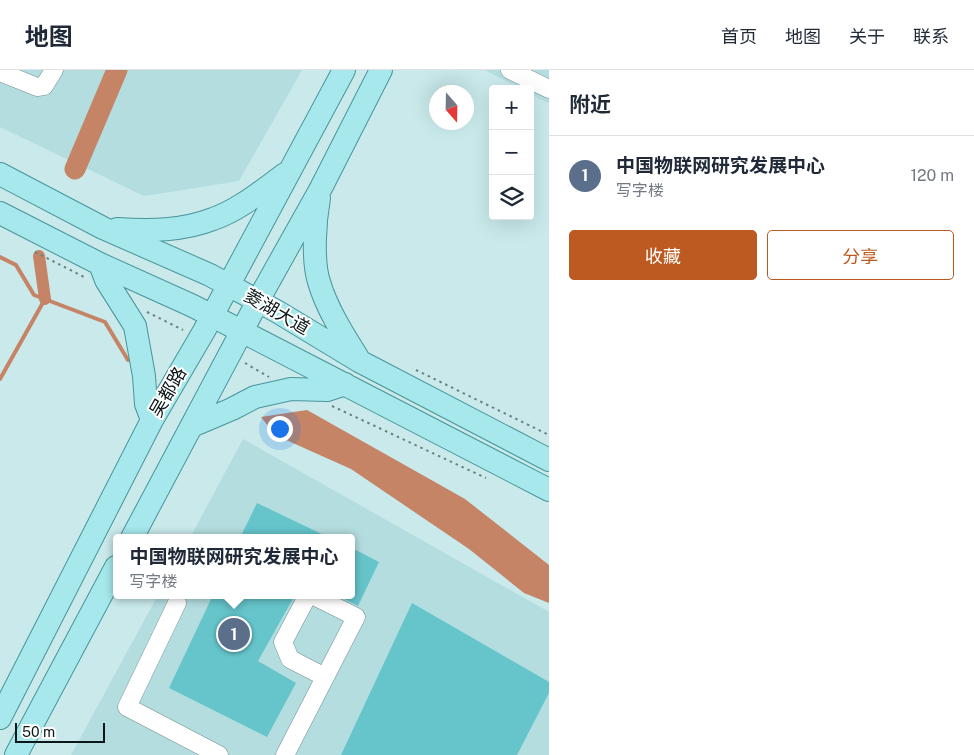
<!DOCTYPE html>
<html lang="zh">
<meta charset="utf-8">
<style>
:root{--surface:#fff;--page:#f6f6f7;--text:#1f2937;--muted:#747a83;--line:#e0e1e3;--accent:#bd5a21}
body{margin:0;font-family:"Public Sans","Noto Sans SC",sans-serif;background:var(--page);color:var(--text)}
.controls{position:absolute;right:15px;top:15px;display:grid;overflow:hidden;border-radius:5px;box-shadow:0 5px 20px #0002}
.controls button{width:45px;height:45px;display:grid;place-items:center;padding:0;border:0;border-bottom:1px solid var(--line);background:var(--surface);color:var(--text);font:25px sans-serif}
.compass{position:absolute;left:429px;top:15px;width:45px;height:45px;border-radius:50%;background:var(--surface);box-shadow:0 5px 20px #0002;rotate:160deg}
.scale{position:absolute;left:15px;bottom:12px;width:90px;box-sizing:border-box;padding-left:5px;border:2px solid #0a1617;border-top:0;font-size:14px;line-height:18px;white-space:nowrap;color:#0a1617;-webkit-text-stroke:4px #fff;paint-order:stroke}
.you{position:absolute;left:279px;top:358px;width:18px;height:18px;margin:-12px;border:4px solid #fff;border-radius:50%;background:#1a73e8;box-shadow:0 0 0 8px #1a73e833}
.badge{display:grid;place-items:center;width:32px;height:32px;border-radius:50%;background:var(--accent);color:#fff;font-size:16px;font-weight:700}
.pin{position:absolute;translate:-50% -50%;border:2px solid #fff;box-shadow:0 1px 5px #0006}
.popup{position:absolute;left:113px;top:464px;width:242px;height:65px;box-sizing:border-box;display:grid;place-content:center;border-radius:5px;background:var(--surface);filter:drop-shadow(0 1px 4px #0005);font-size:16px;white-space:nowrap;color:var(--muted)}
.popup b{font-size:19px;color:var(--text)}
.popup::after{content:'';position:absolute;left:50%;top:100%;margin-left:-10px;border:10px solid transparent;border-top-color:var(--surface)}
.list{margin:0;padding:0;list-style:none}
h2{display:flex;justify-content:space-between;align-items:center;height:65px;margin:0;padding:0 20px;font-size:21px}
h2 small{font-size:16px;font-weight:400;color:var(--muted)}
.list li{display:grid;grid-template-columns:32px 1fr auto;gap:15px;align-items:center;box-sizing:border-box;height:80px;padding:0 20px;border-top:1px solid var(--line)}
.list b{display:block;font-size:19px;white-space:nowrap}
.list p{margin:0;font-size:16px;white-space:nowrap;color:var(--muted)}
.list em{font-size:16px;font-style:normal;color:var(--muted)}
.actions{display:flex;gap:10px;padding:15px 20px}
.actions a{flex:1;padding:11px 0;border:1px solid var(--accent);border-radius:5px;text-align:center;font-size:18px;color:var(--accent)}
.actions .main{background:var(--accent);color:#fff}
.icon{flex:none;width:28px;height:28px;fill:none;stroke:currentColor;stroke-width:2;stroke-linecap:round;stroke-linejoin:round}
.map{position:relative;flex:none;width:549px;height:685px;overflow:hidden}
header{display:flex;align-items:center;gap:30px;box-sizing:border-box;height:70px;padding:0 25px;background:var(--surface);border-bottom:1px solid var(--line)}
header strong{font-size:24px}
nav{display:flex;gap:28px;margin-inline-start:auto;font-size:18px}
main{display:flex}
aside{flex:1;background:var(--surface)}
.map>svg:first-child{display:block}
</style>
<header>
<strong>地图</strong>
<nav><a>首页</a><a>地图</a><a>关于</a><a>联系</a></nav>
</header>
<main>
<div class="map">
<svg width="549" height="685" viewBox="0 0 549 685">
<rect width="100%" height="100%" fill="#c9e9eb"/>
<path fill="#b4dddf" d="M0,0H302L239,111L144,126L0,57Z
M485,0H549V33L530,24V19H521Z
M243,369L549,542V685H71L158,525H352V468H190Z"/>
<path fill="#c48465" d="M307,340L465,429L549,495V533L524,523L469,479L351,399L275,365L261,347Z"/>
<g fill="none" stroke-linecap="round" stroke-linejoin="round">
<path stroke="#c48465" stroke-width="4" d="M0,187L16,195L34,225L105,252L128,290
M0,309L45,229"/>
<path stroke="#c48465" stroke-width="12" d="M39,186L45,229"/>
<path stroke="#c48465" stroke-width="21" d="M75,99L117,0"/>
</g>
<path fill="#65c5cb" d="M257,433L330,468H240Z
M352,478L379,492L358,536L337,525H352Z
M213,525H295L258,591L296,613L267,667L169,618Z
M412,533L549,612V623L517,685H341Z"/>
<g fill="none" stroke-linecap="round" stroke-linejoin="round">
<g stroke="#728f91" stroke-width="19">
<path id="minor" d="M510,0L549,19
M0,2L37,17L44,16L54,0
M308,525L283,572L290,589L325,607
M177,533L127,637L219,685
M285,685L356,547L312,525"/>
</g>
<g stroke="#48959a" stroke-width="24">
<path id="major" d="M0,104L103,158L210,205L278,242L359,291L549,390
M319,128C315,151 312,190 319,212C327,239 343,264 358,288
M0,143L100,194L193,236L549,420
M117,159C150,161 182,161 213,149C239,140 263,120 285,104
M100,194L106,210L135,256L144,306L146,334L152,350
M192,356L232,339L255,327L291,319L327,320L345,314
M132,468L260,227L321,118L381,0
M0,648L152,350L204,261L344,0
M16,685L116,497"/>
</g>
<path stroke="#6a8081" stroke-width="2" stroke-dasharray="2.5 4" stroke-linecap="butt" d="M35,182L86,208
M147,242L183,260
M245,293L269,307
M416,300L549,365
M332,336L486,408"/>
<use href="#minor" stroke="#fff" stroke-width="18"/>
<use href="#major" stroke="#a6e8ec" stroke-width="22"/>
</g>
<g text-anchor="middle" stroke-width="4" stroke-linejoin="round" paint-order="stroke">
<g font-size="18" fill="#0a1617" stroke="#fff">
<text transform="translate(277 242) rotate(30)" y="6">菱湖大道</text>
<text transform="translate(168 322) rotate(-60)" y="6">吴都路</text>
</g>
</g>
</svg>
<div class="controls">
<button>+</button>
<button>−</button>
<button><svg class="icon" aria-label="layers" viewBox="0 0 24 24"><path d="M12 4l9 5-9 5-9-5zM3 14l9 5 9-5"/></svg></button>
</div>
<svg class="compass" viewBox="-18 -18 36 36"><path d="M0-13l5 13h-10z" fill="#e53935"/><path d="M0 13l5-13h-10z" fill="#747a83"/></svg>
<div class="scale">50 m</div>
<div class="you"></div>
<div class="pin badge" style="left:234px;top:564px;background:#5c6f8a">1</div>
<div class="popup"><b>中国物联网研究发展中心</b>写字楼</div>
</div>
<aside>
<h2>附近<small></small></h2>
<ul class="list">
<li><span class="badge" style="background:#5c6f8a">1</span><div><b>中国物联网研究发展中心</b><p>写字楼</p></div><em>120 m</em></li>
</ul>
<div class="actions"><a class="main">收藏</a><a>分享</a></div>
</aside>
</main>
